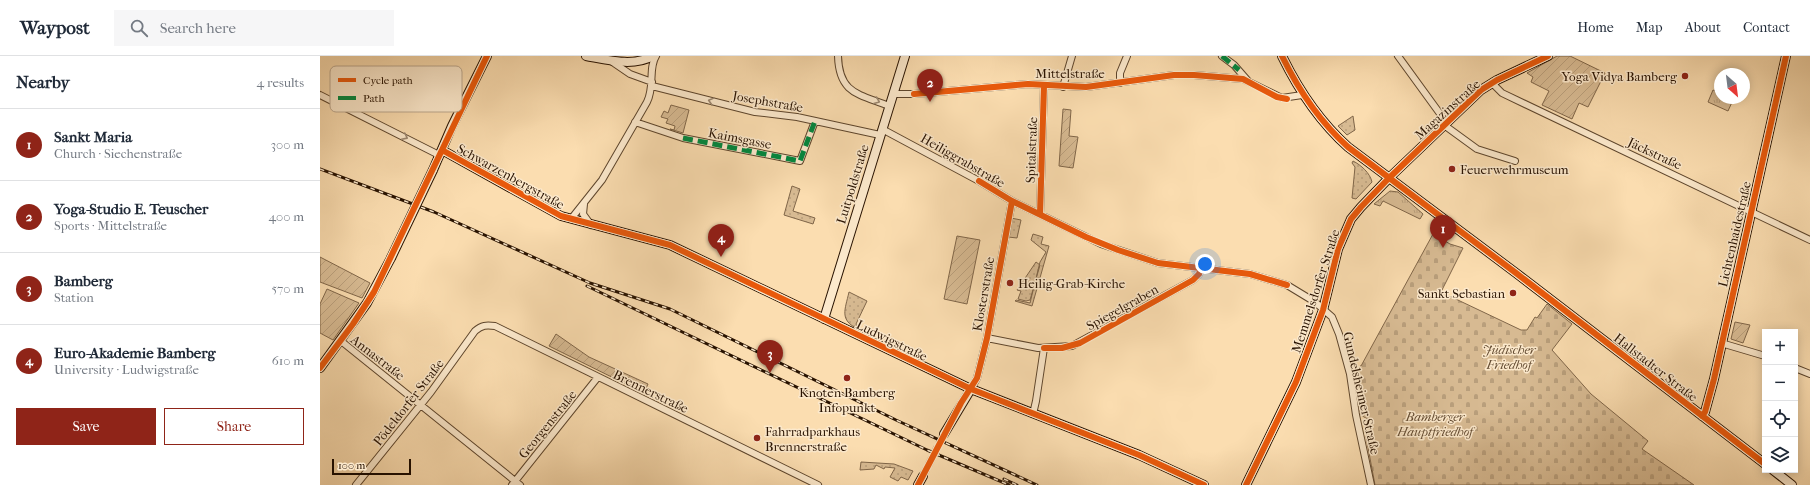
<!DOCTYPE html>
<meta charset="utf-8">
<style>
:root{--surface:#fff;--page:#f6f6f7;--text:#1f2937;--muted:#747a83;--line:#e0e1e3;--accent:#8f2418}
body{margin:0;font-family:"IM FELL French Canon",serif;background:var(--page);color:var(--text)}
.controls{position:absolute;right:12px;bottom:12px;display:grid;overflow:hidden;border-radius:0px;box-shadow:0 2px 10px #0003}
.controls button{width:36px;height:36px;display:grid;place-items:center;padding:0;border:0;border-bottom:1px solid var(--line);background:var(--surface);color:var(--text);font:20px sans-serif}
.compass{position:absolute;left:1394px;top:12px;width:36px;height:36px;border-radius:50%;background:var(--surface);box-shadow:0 2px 10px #0003;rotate:152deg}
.scale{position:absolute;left:12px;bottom:10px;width:79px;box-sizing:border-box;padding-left:4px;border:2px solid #281200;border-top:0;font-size:11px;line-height:14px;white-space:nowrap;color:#281200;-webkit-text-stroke:3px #fce9cc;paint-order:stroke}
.you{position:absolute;left:885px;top:208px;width:14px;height:14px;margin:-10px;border:3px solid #fff;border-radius:50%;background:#1a73e8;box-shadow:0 0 0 6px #1a73e833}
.badge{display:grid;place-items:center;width:26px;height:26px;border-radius:50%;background:var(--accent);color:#fff;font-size:13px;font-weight:700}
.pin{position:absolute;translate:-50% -33px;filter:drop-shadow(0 1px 2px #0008)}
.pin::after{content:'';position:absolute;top:21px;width:14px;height:12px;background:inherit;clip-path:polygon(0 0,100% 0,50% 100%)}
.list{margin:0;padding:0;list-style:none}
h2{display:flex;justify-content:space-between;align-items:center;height:52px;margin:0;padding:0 16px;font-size:17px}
h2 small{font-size:13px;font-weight:400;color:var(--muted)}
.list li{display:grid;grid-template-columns:26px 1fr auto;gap:12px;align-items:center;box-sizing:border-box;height:72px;padding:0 16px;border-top:1px solid var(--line)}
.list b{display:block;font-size:15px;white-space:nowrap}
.list p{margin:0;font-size:13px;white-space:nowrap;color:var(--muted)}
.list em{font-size:13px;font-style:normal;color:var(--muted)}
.actions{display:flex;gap:8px;padding:12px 16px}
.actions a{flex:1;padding:9px 0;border:1px solid var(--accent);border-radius:0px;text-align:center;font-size:14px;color:var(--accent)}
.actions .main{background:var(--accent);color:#fff}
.icon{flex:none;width:22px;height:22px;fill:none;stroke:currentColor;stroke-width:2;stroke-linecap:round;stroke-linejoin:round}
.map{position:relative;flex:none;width:1490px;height:429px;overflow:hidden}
header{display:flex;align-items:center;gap:24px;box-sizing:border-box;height:56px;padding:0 20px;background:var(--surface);border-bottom:1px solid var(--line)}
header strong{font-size:19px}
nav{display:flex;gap:22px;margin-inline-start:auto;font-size:14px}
.search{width:280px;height:36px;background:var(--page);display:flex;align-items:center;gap:10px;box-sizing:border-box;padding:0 14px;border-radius:0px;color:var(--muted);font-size:15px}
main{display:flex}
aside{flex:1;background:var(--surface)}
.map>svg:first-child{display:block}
</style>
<header>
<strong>Waypost</strong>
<div class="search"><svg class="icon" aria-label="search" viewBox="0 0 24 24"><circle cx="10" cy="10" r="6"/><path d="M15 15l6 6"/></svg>Search here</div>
<nav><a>Home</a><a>Map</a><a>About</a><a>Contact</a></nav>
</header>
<main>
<aside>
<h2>Nearby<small>4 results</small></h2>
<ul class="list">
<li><span class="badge">1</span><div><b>Sankt Maria</b><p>Church · Siechenstraße</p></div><em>300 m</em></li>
<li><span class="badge">2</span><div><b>Yoga-Studio E. Teuscher</b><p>Sports · Mittelstraße</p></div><em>400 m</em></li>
<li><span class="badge">3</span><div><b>Bamberg</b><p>Station</p></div><em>570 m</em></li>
<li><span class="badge">4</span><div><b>Euro-Akademie Bamberg</b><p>University · Ludwigstraße</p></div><em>610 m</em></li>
</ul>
<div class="actions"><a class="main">Save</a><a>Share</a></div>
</aside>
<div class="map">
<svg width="1490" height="429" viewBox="0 0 1490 429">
<defs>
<pattern id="grass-dots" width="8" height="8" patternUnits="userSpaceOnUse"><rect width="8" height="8" fill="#d7ba92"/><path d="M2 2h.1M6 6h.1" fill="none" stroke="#b99f7c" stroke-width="1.8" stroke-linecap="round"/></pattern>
<pattern id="cemetery-stones" width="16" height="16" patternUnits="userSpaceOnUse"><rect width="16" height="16" fill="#d7ba92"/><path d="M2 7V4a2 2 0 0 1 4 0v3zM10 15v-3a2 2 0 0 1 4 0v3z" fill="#b99f7c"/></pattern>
<pattern id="park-tufts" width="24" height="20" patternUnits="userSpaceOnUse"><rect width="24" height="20" fill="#d7ba92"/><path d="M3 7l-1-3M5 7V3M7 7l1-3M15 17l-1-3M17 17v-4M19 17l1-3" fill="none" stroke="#b99f7c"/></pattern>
<pattern id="garden-furrows" width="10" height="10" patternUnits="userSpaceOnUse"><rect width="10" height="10" fill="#d7ba92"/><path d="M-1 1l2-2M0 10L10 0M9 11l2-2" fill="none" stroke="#b99f7c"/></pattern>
</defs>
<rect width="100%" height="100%" fill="#fbddb0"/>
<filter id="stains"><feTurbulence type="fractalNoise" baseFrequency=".005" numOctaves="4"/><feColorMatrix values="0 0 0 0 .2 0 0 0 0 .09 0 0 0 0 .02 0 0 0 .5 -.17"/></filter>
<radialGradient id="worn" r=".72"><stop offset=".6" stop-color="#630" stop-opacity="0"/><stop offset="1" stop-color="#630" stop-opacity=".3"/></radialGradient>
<path fill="url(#grass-dots)" stroke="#806649" d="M1033,60L1035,74L1027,79L1018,70Z
M1033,105C1041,109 1050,117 1052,126L1036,143L1032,142L1035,111L1032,107Z
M472,130L480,133L473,155L495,162L493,168L464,159Z
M691,162L701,164L697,182L688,181Z
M713,178L723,181L721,188L729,190L712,250L695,245L696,244L710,247L720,206L726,196L711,184Z
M716,206L720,209L710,244L706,245L698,243L701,235L697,234Z
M529,236L547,245L536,268L538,273C519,264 525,254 529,236Z
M541,406L574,408L593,415L588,424L581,421L578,425L570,421L575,412L565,411L564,413L556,409L554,413L540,414Z"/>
<path fill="url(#cemetery-stones)" stroke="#806649" d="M1113,178L1130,188L1143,192L1121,236L1201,274H1207L1215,261L1217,262L1227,248L1252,268L1232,294L1271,338L1328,385L1322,393L1374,429H1055L1046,381L1053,366L1037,357L1042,347C1033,335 1033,323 1040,310H1041Z"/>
<path fill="url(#park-tufts)" stroke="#806649" d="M1393,34L1400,37V42L1413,44L1408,55L1388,46Z
M1070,135L1078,136L1103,158L1100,163L1063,145L1060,150L1054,148Z"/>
<path fill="url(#garden-furrows)" stroke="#806649" d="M1237,0H1250L1285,17L1268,51L1259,47L1252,63L1222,49L1229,35L1211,26L1213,21L1207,17Z
M351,49L369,54L363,77L350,73L354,74L355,70L346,67L348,63L341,61L344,55L348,57Z
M743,53L751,54L749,80L758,81L753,112L739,110Z
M637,180L660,184L647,248L624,243Z
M0,201L50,227L42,242L0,226Z
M7,233L39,247L13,284L0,277V248Z
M1415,266L1430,269L1423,287L1411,283Z
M236,278L269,301L328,328L324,337L229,290Z"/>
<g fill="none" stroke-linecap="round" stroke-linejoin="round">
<path stroke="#d1b48d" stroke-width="8" stroke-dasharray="8 4" stroke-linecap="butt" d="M603,420L624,378"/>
<g stroke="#5d452c" stroke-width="8">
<path id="street" d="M518,0C519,38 539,38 569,50
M902,0L914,9L928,25
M1078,0L1126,66
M291,5L310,18L332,26
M800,27V17L807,0
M1172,27L1182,37L1490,184
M332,30L435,56L477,61L560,79
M743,31L752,0
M573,38H594L708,28L766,31L854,19H874L923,23L962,42L982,39
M0,39L119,99
M315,66L363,82L480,105L495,65
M1124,69L1157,93L1195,105
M562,73L659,125L692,145L781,188L838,207L930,218L967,229L995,246L1012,261L1019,278L1030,318L1036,359L1051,429
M264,148L263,158L271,169
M720,158L724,30
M251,163L282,124L327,46C335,30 328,12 336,0
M667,282L718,292L752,290L873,224L879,218L881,212
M21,285L200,429
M1401,287L1445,300
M1475,312L1490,318
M651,333L657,322L667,282L692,145
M713,358L716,345L724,292
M36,429L111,336L155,275C162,269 166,269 175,270L498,429
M192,429L278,321"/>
</g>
<g stroke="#281200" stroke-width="10">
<path id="secondary" d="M266,0C288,4 313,11 333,0
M962,0C979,35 999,65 1028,91L1196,217L1445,408
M122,94L241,160L350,189L651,333L819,399L884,429
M113,114L132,70L167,0
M504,263L585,0
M0,312L47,247L71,202
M1382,360L1385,356L1394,323L1466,0
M624,378L651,333
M1453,414L1472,429
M598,429L603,420
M926,429L976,326L1003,254L1018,193L1031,163L1041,151L1069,122L1161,34L1177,24L1228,0"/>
</g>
<use href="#street" stroke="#fce9cc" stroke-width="6"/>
<use href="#secondary" stroke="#fce9cc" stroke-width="8"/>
<g stroke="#281200" stroke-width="3">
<path id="rail" d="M0,113L114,156L270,227L350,253L576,364L717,429
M267,230L607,394L689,429
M684,423L697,429"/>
</g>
<use href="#rail" stroke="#fce9cc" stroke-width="1.5" stroke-dasharray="4.5" stroke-linecap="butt"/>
<g stroke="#281200" stroke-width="10" stroke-linecap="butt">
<path id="secondary-bridge" d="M71,202L113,114"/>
</g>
<use href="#secondary-bridge" stroke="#fce9cc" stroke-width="8"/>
<path stroke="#00873e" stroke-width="5" stroke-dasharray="10 5" stroke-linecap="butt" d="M902,0L919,14
M363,82L480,105L495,65"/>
<g stroke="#fce9cc" stroke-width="8">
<path id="cycleway" d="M962,0C979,35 999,65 1028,91L1196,217L1445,408
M594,38L708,28L766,31L854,19H874L923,23L957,41L967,43
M122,94L241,160L350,189L651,333L819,399L884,429
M659,125L692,145L766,181L798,194L838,207L930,218L967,229
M720,158L724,30
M724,292H742L760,287L873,224L879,218L881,212
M0,312L33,268L54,236L167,0
M1382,360L1385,356L1394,323L1466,0
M598,429L641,347L657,322L667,282L692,145
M926,429L976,326L1003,254L1018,193L1031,163L1041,151L1069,122L1161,34L1177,24L1228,0"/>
</g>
<use href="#cycleway" stroke="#e8590c" stroke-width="6"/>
</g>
<defs><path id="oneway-chevron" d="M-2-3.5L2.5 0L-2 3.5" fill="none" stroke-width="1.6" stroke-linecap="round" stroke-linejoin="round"/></defs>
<g stroke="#9d8870">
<use href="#oneway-chevron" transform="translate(391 45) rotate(-165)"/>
<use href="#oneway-chevron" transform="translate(557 45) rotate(21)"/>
<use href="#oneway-chevron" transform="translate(85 81) rotate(27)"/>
</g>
<g fill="#8f2418" stroke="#fce9cc" stroke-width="1.5">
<circle cx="1365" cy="20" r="4"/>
<circle cx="1132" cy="113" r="4"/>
<circle cx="690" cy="227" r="4"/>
<circle cx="1193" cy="237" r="4"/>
<circle cx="527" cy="322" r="4"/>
<circle cx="437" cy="382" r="4"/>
</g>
<g text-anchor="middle" stroke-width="3" stroke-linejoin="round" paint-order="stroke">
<g font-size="13" fill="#281200" stroke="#fce9cc">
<text x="750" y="22">Mittelstraße</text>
<text transform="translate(448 45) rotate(10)" y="5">Josephstraße</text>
<text transform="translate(1127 53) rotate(-42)" y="5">Magazinstraße</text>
<text transform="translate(420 82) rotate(11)" y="5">Kaimsgasse</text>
<text transform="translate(711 94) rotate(-88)" y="5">Spitalstraße</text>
<text transform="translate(1335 97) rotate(25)" y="5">Jäckstraße</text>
<text transform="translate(643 104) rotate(30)" y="5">Heiliggrabstraße</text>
<text transform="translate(191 120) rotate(29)" y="5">Schwarzenbergstraße</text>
<text transform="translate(532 128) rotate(-73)" y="5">Luitpoldstraße</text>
<text transform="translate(1414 178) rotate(-77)" y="5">Lichtenhaidestraße</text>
<text transform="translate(995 235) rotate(-72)" y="5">Memmelsdorfer Straße</text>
<text transform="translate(663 238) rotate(-80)" y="5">Klosterstraße</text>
<text transform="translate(802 251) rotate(-29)" y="5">Spiegelgraben</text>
<text transform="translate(572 284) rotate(26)" y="5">Ludwigstraße</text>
<text transform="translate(58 301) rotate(38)" y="5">Annastraße</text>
<text transform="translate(1336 311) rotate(38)" y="5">Hallstadter Straße</text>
<text transform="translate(331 335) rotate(26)" y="5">Brennerstraße</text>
<text transform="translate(1042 337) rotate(77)" y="5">Gundelsheimer Straße</text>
<text transform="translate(88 346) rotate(-52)" y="5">Pödeldorfer Straße</text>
<text transform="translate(227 368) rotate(-51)" y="5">Georgenstraße</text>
</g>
<g font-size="13" fill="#281200" stroke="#fce9cc" text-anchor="start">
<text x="1357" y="25" text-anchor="end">Yoga Vidya Bamberg</text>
<text x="1140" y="118">Feuerwehrmuseum</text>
<text x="698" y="232">Heilig-Grab-Kirche</text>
<text x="1185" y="242" text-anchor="end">Sankt Sebastian</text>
<text x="527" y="341" text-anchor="middle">Knoten Bamberg<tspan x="527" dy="15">Infopunkt</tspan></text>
<text x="445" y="380">Fahrradparkhaus<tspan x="445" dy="15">Brennerstraße</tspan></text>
</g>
<g font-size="13" font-style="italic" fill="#654d33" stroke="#fce9cc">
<text x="1189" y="298">Jüdischer<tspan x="1189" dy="15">Friedhof</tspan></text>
<text x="1115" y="365">Bamberger<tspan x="1115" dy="15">Hauptfriedhof</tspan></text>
</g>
</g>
<rect x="10" y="10" width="132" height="46" rx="6" fill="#fce9cc" stroke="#bca88f" stroke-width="1"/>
<rect x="18" y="22" width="18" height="4" fill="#e8590c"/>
<rect x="18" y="40" width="18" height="4" fill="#00873e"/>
<g font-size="11" fill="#281200">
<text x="43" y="28">Cycle path</text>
<text x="43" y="46">Path</text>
</g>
<rect width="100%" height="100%" filter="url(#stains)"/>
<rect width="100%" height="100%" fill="url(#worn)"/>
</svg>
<div class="controls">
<button>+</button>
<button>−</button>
<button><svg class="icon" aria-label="locate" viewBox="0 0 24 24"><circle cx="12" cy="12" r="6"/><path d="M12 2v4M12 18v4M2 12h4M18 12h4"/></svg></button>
<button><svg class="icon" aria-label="layers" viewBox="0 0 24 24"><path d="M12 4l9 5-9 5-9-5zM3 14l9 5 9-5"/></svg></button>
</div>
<svg class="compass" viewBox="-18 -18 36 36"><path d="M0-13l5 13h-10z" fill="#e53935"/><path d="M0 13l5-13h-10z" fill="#747a83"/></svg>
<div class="scale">100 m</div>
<div class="you"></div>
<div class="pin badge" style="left:1123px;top:192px">1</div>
<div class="pin badge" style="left:610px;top:46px">2</div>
<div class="pin badge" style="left:450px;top:317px">3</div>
<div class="pin badge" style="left:401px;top:201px">4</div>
</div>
</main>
